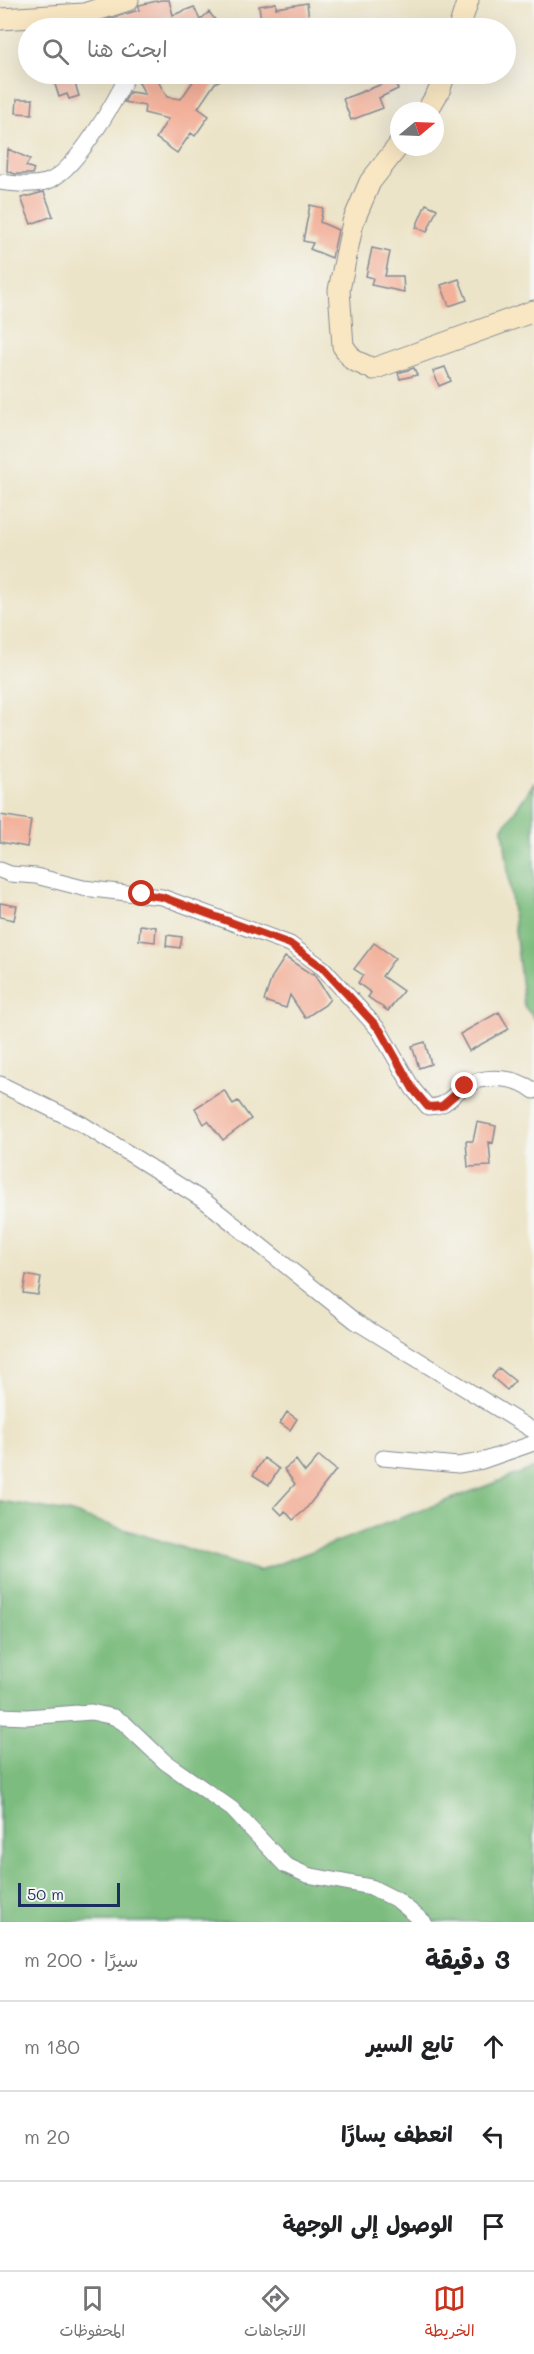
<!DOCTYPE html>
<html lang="ar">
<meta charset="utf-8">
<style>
:root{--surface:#fff;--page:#f2f2f2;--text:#202124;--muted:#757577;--line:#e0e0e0;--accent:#c8321e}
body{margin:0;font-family:Mali,"Playpen Sans Arabic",sans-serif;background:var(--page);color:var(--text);direction:rtl}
.compass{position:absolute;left:390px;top:102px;width:54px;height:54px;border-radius:50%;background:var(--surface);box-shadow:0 6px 24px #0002;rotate:71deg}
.scale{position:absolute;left:18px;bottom:15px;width:102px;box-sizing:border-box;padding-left:6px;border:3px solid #1b2f5e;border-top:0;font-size:16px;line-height:21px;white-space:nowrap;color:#1b2f5e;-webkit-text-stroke:4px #f6f6f2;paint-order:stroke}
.stop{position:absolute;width:18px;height:18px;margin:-14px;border:4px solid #c8321e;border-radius:50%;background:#fff}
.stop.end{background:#c8321e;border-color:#fff;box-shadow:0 2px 6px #0008}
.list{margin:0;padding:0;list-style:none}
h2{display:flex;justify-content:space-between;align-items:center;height:78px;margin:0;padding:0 24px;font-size:26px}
h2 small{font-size:20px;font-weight:400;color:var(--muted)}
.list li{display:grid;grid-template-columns:39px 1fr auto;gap:18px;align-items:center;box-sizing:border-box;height:90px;padding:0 24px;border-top:2px solid var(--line)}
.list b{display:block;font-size:22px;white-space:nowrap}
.list em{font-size:20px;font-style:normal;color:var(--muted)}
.icon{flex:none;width:33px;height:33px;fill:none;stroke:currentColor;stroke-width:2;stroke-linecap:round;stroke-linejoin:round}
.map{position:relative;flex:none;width:534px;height:1922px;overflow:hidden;direction:ltr}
.search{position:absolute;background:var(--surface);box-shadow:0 6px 24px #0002;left:18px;right:18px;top:18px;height:66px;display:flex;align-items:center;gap:15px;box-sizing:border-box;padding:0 21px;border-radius:33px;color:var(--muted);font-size:22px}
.sheet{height:348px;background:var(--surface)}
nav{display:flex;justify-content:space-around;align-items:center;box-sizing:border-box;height:84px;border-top:2px solid var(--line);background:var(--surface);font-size:16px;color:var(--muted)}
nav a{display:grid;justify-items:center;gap:3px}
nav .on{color:var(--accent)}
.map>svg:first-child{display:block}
</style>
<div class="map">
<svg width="534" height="1922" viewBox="0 0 534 1922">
<rect width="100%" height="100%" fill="#f6f6f2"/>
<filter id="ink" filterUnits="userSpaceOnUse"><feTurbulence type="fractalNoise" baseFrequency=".0167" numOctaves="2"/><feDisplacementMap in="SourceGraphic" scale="12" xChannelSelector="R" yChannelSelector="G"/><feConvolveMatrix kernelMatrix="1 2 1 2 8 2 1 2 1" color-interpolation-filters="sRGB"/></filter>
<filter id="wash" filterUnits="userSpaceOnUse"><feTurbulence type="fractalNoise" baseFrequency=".008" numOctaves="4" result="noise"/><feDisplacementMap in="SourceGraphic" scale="24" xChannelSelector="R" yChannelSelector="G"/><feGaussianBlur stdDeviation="1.35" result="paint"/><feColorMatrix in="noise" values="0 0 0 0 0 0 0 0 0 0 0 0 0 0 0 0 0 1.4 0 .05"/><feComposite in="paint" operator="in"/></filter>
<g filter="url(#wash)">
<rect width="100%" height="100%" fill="#ece4c8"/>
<path fill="#7bbc7e" stroke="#4b766e" stroke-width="1.5" d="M534,783V1018L524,1006L503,828Z
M534,1468V1922H0V1501L68,1512L259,1571Z"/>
<g id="blocks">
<path fill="#f3b09a" d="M161,0H169L173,15L194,7L200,20L209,12L222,28H179L171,18L153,22L154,28H108L106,20L139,10V5Z
M276,3V8L307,3L310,28H262L259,6Z
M66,74H72L79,96L69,99L67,94L59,97L53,78Z
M138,74H154L167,97L181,99L198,74H231L215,83L198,108L209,116L195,136L191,133L177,153L156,138L168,119L144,113L145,106L124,102L130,92L145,94L137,79Z
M393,80L398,89L379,98L383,108L351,120L343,99Z
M17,99H33L32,114L16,113Z
M8,149L30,159L26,166L34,169L32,174H15L7,171Z
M44,192L53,216L31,224L21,198Z
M426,204L437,209L427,232L416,227Z
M310,205L323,208L320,222L338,230L332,258L310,249L313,243L303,241Z
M372,248L390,252L385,276H403L404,292L371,285L373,278L366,276Z
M459,279L467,300L449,306L441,285Z
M445,367L451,381L439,386L433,371Z
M414,368L417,375L400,379L398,373Z
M0,815L31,820L27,847L0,842Z
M0,903L17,906L14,920L0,917Z
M140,925L156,927L155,942L139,940Z
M167,935L182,937L180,948L166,946Z
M374,943L395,958L382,976L403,991L388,1011L368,997L371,993L358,983L363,975L354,969Z
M285,957L311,974L313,973L330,999L325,1005L305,1018L290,995L286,1008L264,1001L272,977Z
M499,1012L509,1029L469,1051L460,1034Z
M425,1042L431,1064L419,1068L412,1046Z
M224,1090L233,1104L238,1101L251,1119L223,1140L208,1121L204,1124L195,1108Z
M477,1122L496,1126L493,1143L489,1142L491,1166L468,1167L466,1141H473Z
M26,1275L41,1278L38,1295L23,1293Z
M499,1368L515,1381L507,1390L492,1377Z
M287,1412L297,1419L290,1430L280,1423Z
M319,1456L336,1470L305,1510L293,1520L285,1511L282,1515L274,1507L295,1484L284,1469L296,1460L305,1472Z
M264,1458L279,1469L269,1485L253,1475Z"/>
</g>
</g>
<g filter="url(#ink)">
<use href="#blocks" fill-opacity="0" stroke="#848a93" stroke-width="1.5"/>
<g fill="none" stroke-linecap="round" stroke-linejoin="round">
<g stroke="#848a93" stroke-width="17">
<path id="street" d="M0,182C15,184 31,186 46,182C74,174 116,100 128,74
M0,870L10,874L36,876L83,888L162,897L290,944L323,968L379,1030L413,1089L428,1107C449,1106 448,1098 464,1087C483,1074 516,1076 534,1091
M0,1084L82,1124L206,1202L355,1321L534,1431
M383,1458L458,1465L482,1461L534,1443
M0,1716L27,1717L91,1712L114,1717L124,1723L165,1762L232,1809L285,1865L307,1875L371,1887L397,1900L424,1922"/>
</g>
<g stroke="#848a93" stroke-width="23">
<path id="secondary" d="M0,19L84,14L128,0
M459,28L468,0
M427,111L439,91L445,74
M399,145L370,182L353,222L339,290L343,346L353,360L373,369L534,311"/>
</g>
<use href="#street" stroke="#fff" stroke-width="15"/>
<use href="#secondary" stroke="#f9e7c3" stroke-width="21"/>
</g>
</g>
<g fill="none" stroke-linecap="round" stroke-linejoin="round" filter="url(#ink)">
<path stroke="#c8321e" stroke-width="8" d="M142,894L162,897L290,944L323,968L380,1030L413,1089L428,1107L442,1106L465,1086"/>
</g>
</svg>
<svg class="compass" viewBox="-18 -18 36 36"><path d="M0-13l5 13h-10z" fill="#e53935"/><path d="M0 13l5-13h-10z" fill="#757577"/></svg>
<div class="scale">50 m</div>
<div class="stop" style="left:142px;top:894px"></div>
<div class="stop end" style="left:465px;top:1086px"></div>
<div class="search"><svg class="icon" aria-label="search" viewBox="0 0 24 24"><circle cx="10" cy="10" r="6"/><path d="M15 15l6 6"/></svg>ابحث هنا</div>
</div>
<section class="sheet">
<h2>3 دقيقة<small>سيرًا · 200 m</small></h2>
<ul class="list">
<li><svg class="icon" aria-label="ahead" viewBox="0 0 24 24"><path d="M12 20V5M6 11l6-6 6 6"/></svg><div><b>تابع السير</b></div><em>180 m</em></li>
<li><svg class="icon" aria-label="left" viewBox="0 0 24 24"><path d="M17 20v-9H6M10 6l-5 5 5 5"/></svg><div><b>انعطف يسارًا</b></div><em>20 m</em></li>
<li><svg class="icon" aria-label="arrive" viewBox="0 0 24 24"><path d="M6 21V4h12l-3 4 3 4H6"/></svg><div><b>الوصول إلى الوجهة</b></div></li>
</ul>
</section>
<nav>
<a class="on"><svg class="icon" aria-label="map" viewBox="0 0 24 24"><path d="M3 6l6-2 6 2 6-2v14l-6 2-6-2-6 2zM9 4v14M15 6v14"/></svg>الخريطة</a>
<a><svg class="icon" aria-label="directions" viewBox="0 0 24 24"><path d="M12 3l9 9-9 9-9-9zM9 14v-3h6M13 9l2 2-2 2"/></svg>الاتجاهات</a>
<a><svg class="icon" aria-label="saved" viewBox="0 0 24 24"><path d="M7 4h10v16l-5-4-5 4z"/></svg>المحفوظات</a>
</nav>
